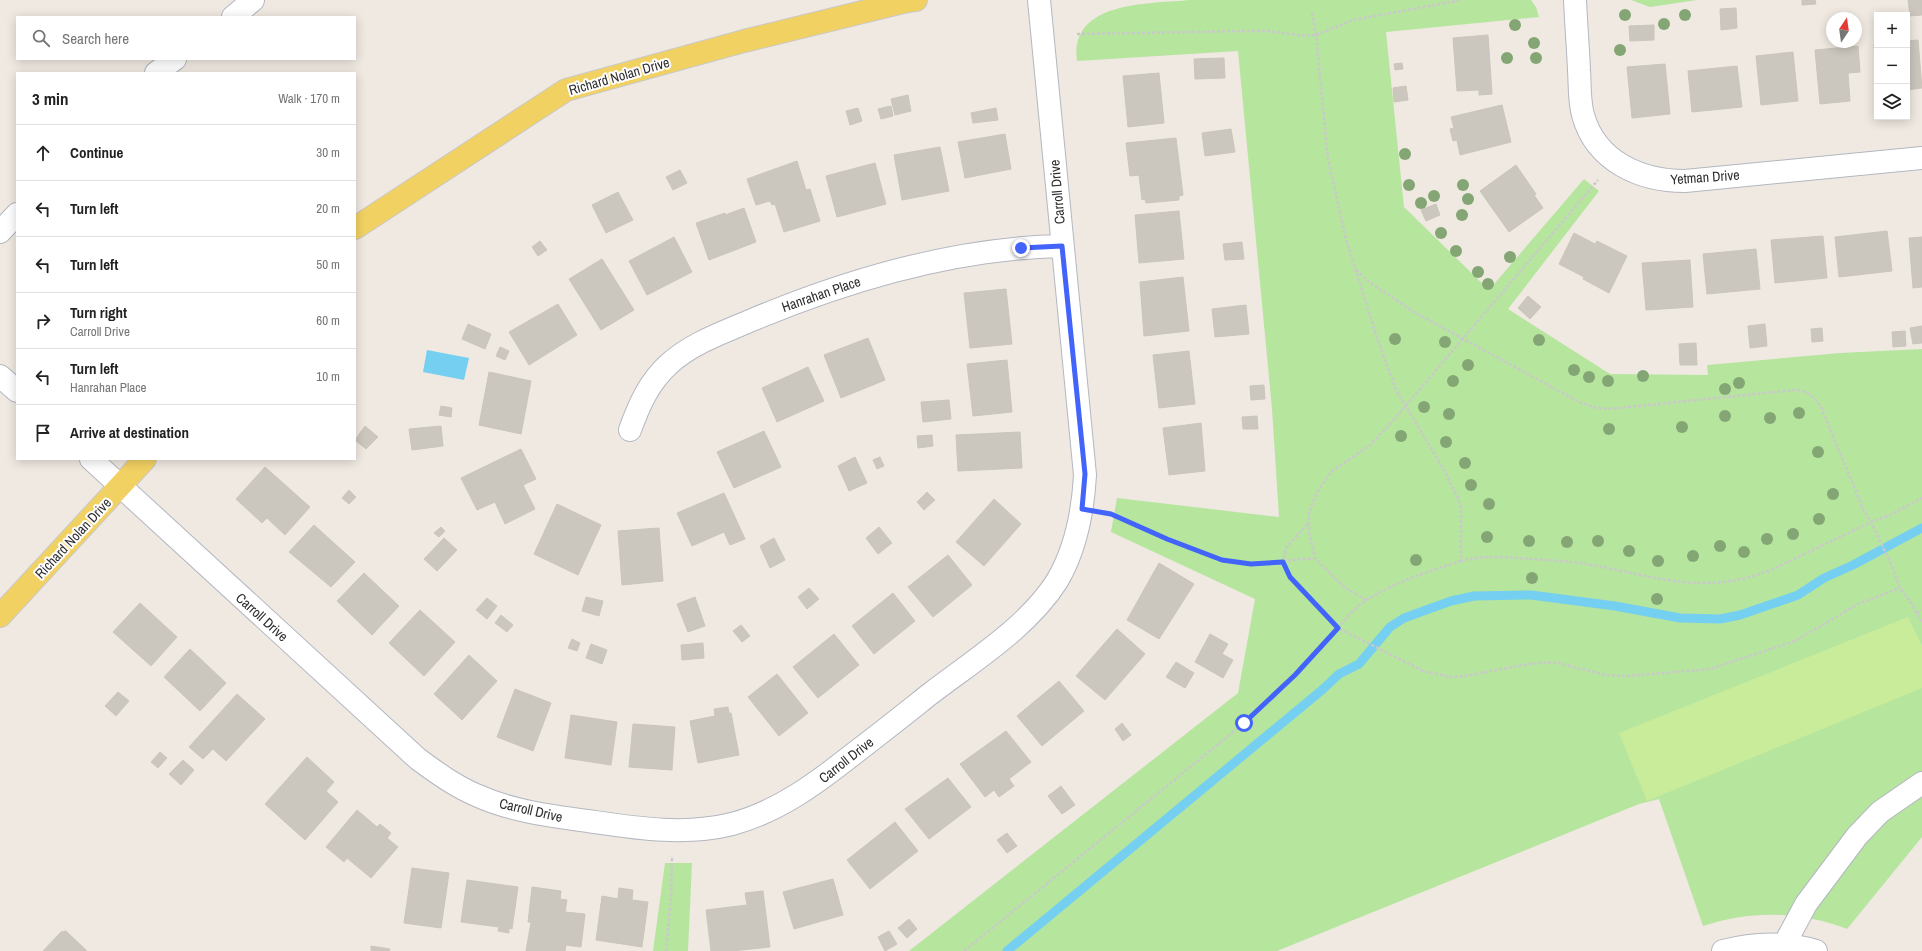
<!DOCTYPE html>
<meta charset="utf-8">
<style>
:root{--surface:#fff;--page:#f6f6f6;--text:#222;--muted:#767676;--line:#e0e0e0}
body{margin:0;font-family:"Archivo Narrow",sans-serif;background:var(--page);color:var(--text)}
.controls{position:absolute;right:12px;top:12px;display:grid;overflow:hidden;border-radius:0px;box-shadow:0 2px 10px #0003}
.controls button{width:36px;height:36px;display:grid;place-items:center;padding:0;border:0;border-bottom:1px solid var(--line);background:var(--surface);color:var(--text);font:20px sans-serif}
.compass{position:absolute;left:1826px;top:12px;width:36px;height:36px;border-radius:50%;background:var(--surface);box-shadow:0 2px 10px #0003;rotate:13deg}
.stop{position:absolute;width:12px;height:12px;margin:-9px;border:3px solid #4264fb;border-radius:50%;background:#fff}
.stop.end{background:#4264fb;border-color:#fff;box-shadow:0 1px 4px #0008}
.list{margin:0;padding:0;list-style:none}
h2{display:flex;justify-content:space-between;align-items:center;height:52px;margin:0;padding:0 16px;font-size:17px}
h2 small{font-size:13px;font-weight:400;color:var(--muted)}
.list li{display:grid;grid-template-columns:26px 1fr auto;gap:12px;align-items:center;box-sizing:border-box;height:56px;padding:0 16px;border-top:1px solid var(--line)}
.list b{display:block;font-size:15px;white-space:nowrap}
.list p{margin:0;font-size:13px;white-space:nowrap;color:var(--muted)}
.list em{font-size:13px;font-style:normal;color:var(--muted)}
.icon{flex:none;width:22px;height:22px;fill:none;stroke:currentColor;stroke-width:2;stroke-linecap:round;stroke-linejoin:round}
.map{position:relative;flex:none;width:1922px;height:951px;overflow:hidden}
.search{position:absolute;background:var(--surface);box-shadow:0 2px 10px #0003;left:16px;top:16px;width:340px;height:44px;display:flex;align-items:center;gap:10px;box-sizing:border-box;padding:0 14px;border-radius:0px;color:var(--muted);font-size:15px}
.panel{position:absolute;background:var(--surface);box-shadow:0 2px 10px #0003;left:16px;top:72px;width:340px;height:388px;border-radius:0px}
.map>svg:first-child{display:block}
</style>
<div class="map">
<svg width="1922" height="951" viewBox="0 0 1922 951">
<rect width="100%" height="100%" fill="#efe9e1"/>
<path fill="#b6e59e" d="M1190,0H1531L1536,7L1539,17L1386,32L1404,207L1489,290L1584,179L1599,191L1508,309L1610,374L1708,375L1707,365L1840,353L1922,349V837L1847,929C1800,911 1751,910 1703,926L1659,799L1639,804L1277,951H909L1238,693L1255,599L1111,532L1117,498L1279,517L1272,409L1238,51L1077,61C1069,0 1151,4 1190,0Z
M1631,0H1697L1650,7Z
M665,863H692L688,951H653Z"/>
<path fill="#c9ec9a" d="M1908,617L1922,646V688L1647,801L1619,733Z"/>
<path fill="#75cff0" d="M427,350L469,358L464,380L423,372Z"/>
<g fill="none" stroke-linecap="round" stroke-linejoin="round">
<path stroke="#75cff0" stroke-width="9" d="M1007,951L1322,690L1339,674L1359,664L1390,627L1404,618L1451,601L1474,596L1531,595L1615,606L1680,618L1720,619L1740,615L1798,595L1824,578L1853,565L1922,528"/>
</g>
<path fill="#cbc7bf" stroke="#cbc5ba" d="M1802,0H1815L1816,4L1802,5Z
M1908,0H1922V15L1910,16Z
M1736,8L1737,28L1721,30L1720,9Z
M1654,25V40L1630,41L1629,26Z
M1488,35L1492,94L1479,95V90L1457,91L1453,38Z
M1918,40L1922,88L1907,90V41Z
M1874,44H1877V78Z
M1858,46L1860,72L1848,73L1850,101L1820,104L1815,50Z
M1793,52L1798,101L1761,105L1756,56Z
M1224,58L1225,78L1195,79L1194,59Z
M1402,63L1403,69L1395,70L1394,64Z
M1665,64L1670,114L1632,118L1627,67Z
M1737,66L1742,107L1692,112L1688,71Z
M1159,73L1164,123L1128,127L1123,76Z
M1406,86L1408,100L1394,102L1393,88Z
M908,95L911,111L895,115L891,99Z
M1502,105L1511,142L1460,155L1457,140L1453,141L1450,129L1454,128L1451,117Z
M891,106L893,116L881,119L878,109Z
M858,108L862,121L850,125L846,111Z
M996,108L998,120L973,123L971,113Z
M1231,129L1235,152L1205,156L1202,133Z
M1005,134L1011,169L965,178L958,142Z
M1176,138L1183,195L1179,196V200L1146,203L1145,199L1142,200L1139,175L1130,176L1126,143Z
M940,147L949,191L902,200L894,155Z
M797,161L806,190L810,189L820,221L784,232L775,204L772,205L770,201L756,205L747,179Z
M875,163L886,204L837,217L826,176Z
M1516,165L1536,194L1534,195L1543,208L1509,232L1480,191Z
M680,170L687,183L673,190L666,177Z
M618,192L633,220L606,233L592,205Z
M1436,204L1440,215L1426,221L1421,210Z
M744,208L756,242L709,260L696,223L725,213V215Z
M1179,211L1184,259L1139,263L1135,215Z
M1887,231L1892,271L1839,277L1835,237Z
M1574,233L1595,244L1597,241L1627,256L1609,293L1583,279L1584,277L1559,264Z
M1823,236L1827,278L1775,283L1771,240Z
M674,237L692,272L647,295L629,261Z
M1922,237V287L1913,288L1909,238Z
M540,241L547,250L538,256L532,247Z
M1242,242L1244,259L1225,260L1223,244Z
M1756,249L1760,289L1707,294L1703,254Z
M602,259L634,310L601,330L569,279Z
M1690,260L1693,307L1646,310L1642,263Z
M1183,277L1189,331L1144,336L1140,282Z
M1006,289L1012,344L970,348L964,293Z
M1528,296L1541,307L1530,319L1518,308Z
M558,304L577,335L529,365L509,332Z
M1246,305L1249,334L1215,337L1212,309Z
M468,324L491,334L485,349L462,339Z
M1765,324L1767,346L1750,348L1748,326Z
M1922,326V343L1913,344L1910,328Z
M1822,328L1823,341L1812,342L1811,329Z
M1905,331L1906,346L1893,347L1892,332Z
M868,338L885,380L841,398L824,355Z
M1696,343L1697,365H1680L1679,344Z
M500,347L509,351L505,360L496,356Z
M1189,351L1195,404L1159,408L1153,355Z
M1007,360L1012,412L973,416L967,364Z
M808,367L824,401L777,422L762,388Z
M489,372L531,381L521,434L479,425Z
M1264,385L1265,399L1251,400L1250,386Z
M949,400L951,419L923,422L921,402Z
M441,406L452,408L451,417L439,415Z
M1257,416L1258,429H1243L1242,417Z
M1201,423L1205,471L1169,475L1163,428Z
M365,426L378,437L366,449L355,440Z
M441,426L443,446L412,450L409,429Z
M764,431L781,467L734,488L717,452Z
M1020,432L1022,468L958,471L956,435Z
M932,435L933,446L918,448L917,436Z
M521,449L536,479L523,485L535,509L505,524L495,502L477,510L461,478Z
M855,457L867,483L849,491L838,466Z
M880,457L884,466L877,469L873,460Z
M265,467L310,507L285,535L267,518L262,523L236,499Z
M349,490L356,497L349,504L342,498Z
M927,492L935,500L924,510L917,502Z
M724,493L745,539L730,545L724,532L692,546L677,513Z
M994,499L1021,524L984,566L956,542Z
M557,504L601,525L578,575L534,554Z
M314,525L355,562L331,587L289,552Z
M441,527L445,531L439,537L434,533Z
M879,527L892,543L878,554L866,538Z
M659,528L663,581L622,585L618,531Z
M444,538L457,550L437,571L424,559Z
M774,538L785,560L770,568L760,546Z
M948,555L972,585L933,617L908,587Z
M1159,563L1194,584L1159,639L1127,620Z
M364,573L399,606L372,635L337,601Z
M809,588L819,599L807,609L798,597Z
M893,593L915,621L874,654L852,626Z
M586,597L603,601L599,616L582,611Z
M695,597L705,626L688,632L677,604Z
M487,598L497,606L487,619L476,610Z
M140,603L177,637L151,666L113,632Z
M420,610L455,642L424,676L389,643Z
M501,615L513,625L507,632L495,623Z
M741,625L750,636L742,642L733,631Z
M1117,629L1145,654L1105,700L1076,676Z
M834,634L859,665L818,698L793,667Z
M1210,634L1228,644L1222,654L1233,660L1223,678L1195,662Z
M572,639L580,643L577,651L568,648Z
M703,643L704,658L682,660L681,645Z
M591,644L607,650L602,664L586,658Z
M190,649L226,683L200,711L164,677Z
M469,655L497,681L462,720L434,694Z
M1176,662L1194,673L1185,688L1166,677Z
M777,674L808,713L779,736L748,697Z
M1059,681L1084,711L1042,746L1017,716Z
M515,689L551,703L533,751L497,737Z
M118,692L129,701L116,716L105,706Z
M237,694L265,719L226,761L213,749L203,759L189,747Z
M728,707L729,713H731L739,755L698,763L690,721L715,716L714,709Z
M571,715L617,722L611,765L565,758Z
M1122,723L1131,735L1123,741L1115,729Z
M633,724L675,727L672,770L629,767Z
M1006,731L1031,762L1009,779L1014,786L999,797L994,790L985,797L960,764Z
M160,752L167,758L158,768L151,762Z
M307,757L334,782L326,791L338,802L305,840L265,804Z
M183,760L194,770L181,785L169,774Z
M948,778L971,807L929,839L905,809Z
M1061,786L1075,805L1062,814L1048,796Z
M357,810L377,827L380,824L391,833L387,838L398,847L371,878L347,858L344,862L326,847Z
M895,822L918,851L870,889L847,860Z
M1007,833L1017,846L1007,853L997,840Z
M412,868L449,873L441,928L404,923Z
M833,879L843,915L794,929L783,892Z
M467,880L518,887L512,929L509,928V933L498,931L499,927L461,922Z
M532,887L561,891L560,899L567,900L565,912L585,914L581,947L566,945L565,951H526L531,922H528Z
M619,888L633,890L632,900L648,902L642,947L596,940L602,896L618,899Z
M763,891L770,947L732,951H711L706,910L747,905L745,893Z
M909,919L917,929L907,938L898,928Z
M66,931L87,951H43L61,932Z
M889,931L897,944L885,951L878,937Z
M371,946L390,949L389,951H371Z"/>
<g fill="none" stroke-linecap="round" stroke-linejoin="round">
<g stroke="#b4b7c1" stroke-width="24">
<path id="minor" d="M1575,0C1576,23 1578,47 1579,70C1580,85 1579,101 1583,115C1596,162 1641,181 1685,181L1922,158
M233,17L253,0
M156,73L175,59
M0,232L17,214
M0,376L17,391
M630,430C639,405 649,382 669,364C692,343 724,332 752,320C850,279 955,248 1062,246
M91,459L418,759C437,773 455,786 476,795C511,811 550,816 588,821C636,828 684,836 732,824C780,811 818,782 856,752C881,733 906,713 930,694C973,661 1028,627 1057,581C1076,549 1083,511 1085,475L1039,0
M1784,945L1806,904L1857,836L1880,812L1922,783
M1723,951C1753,943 1786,942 1816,951"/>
</g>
<g stroke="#c9c9c9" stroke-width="24">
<path id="major" d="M355,228L566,90L744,41L903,2L916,0
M0,616L145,459"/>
</g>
<path stroke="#c9c9c9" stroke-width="2.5" stroke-dasharray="3 2" stroke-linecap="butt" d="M1312,13L1316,35L1328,159L1346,239L1377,338L1396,390L1444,470L1458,498L1461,510V561C1484,555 1507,557 1531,559C1547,560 1563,561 1579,563C1652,574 1698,598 1771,570L1871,522L1891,564L1900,588L1912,604L1922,623
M1077,34L1246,31H1268L1305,36L1316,35L1353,20L1462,0
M1356,270L1369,282L1414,312L1579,402L1597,408L1609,409L1794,390C1806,390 1814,396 1821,407L1864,511L1871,522L1890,515L1922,498
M1108,513L1167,539L1222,561L1251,564L1315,558
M1461,561C1429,571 1395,582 1367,600C1355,607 1347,618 1338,628L1423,671L1450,677L1465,676L1529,664L1554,662L1606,675L1628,676L1710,669L1795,641L1858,604L1900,588
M1366,600L1344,587L1315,558L1309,533V512L1317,492L1332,471L1369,446L1391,423L1598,180
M1917,613L1922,610
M666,951L671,898L672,856
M964,951L1254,715L1295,675L1338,628L1290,577L1283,562L1286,548L1308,523"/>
<use href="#minor" stroke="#fff" stroke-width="22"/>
<use href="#major" stroke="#f2d163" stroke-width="22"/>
</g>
<g fill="#84a574">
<circle cx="1625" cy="15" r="6"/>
<circle cx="1685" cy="15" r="6"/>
<circle cx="1664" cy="24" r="6"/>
<circle cx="1515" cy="25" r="6"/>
<circle cx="1534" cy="43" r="6"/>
<circle cx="1620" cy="50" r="6"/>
<circle cx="1507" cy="58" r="6"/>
<circle cx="1536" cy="58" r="6"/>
<circle cx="1405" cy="154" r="6"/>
<circle cx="1409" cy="185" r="6"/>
<circle cx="1463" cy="185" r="6"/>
<circle cx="1434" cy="196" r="6"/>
<circle cx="1468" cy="199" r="6"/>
<circle cx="1421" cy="203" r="6"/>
<circle cx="1462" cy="215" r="6"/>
<circle cx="1441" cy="233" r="6"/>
<circle cx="1456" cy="251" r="6"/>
<circle cx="1510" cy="257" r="6"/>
<circle cx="1478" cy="272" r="6"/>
<circle cx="1488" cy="284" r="6"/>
<circle cx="1395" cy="339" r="6"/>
<circle cx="1539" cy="340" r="6"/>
<circle cx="1445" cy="342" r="6"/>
<circle cx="1468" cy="365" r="6"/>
<circle cx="1574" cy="370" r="6"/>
<circle cx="1643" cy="376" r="6"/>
<circle cx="1589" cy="377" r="6"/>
<circle cx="1453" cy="381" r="6"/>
<circle cx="1608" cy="381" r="6"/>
<circle cx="1739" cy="383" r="6"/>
<circle cx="1725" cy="389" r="6"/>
<circle cx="1424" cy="407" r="6"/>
<circle cx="1799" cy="413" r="6"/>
<circle cx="1449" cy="414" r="6"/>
<circle cx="1725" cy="416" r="6"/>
<circle cx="1770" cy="418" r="6"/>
<circle cx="1682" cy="427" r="6"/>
<circle cx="1609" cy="429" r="6"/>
<circle cx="1401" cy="436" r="6"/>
<circle cx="1446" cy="442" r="6"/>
<circle cx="1818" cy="452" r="6"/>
<circle cx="1465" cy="463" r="6"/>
<circle cx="1471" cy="485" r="6"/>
<circle cx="1833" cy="494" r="6"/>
<circle cx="1489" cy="504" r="6"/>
<circle cx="1819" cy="519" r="6"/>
<circle cx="1793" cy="534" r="6"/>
<circle cx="1487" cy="537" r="6"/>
<circle cx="1767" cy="539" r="6"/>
<circle cx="1529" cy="541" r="6"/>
<circle cx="1598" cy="541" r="6"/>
<circle cx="1567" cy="542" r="6"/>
<circle cx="1720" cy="546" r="6"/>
<circle cx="1629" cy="551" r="6"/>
<circle cx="1744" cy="552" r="6"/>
<circle cx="1693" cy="556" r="6"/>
<circle cx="1416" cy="560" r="6"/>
<circle cx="1658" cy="561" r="6"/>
<circle cx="1532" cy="578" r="6"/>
<circle cx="1657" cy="599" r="6"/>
</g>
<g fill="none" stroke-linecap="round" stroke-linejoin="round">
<path stroke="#4264fb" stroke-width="5" d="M1021,248L1062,246L1085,474L1082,509L1111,514L1167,539L1222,560L1251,564L1283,562L1290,577L1338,628L1295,675L1244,723"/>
</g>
<g text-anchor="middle" stroke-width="4" stroke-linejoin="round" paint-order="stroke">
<g font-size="14" fill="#2e2e2e" stroke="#fff">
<text transform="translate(619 76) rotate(-16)" y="5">Richard Nolan Drive</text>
<text transform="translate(1705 177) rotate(-4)" y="5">Yetman Drive</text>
<text transform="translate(1057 192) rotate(-95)" y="5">Carroll Drive</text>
<text transform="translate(821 294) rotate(-19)" y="5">Hanrahan Place</text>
<text transform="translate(73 538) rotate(-47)" y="5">Richard Nolan Drive</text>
<text transform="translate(262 617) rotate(42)" y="5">Carroll Drive</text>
<text transform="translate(846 760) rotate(-38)" y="5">Carroll Drive</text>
<text transform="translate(531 810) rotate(13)" y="5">Carroll Drive</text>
</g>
</g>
</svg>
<div class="controls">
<button>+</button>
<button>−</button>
<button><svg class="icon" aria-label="layers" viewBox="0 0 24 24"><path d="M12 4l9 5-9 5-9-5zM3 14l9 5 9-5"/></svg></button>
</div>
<svg class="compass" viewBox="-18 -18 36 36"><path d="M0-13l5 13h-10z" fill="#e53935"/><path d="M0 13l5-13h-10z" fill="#767676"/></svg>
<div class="stop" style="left:1244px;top:723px"></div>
<div class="stop end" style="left:1021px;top:248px"></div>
<div class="search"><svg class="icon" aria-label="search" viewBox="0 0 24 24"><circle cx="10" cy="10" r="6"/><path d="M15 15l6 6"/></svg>Search here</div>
<section class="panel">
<h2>3 min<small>Walk · 170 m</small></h2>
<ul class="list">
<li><svg class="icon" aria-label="ahead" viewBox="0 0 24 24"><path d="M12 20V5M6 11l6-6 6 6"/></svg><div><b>Continue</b></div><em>30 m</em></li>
<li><svg class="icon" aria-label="left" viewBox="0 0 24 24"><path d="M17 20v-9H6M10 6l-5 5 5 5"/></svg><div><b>Turn left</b></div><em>20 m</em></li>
<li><svg class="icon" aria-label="left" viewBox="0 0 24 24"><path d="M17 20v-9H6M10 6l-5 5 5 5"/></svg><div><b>Turn left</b></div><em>50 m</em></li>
<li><svg class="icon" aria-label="right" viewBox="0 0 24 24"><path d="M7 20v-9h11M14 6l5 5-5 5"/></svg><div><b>Turn right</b><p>Carroll Drive</p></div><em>60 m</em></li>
<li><svg class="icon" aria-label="left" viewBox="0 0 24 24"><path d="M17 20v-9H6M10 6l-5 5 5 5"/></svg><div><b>Turn left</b><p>Hanrahan Place</p></div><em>10 m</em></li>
<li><svg class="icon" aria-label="arrive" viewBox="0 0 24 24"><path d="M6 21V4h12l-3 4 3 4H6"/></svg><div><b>Arrive at destination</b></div></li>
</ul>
</section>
</div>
